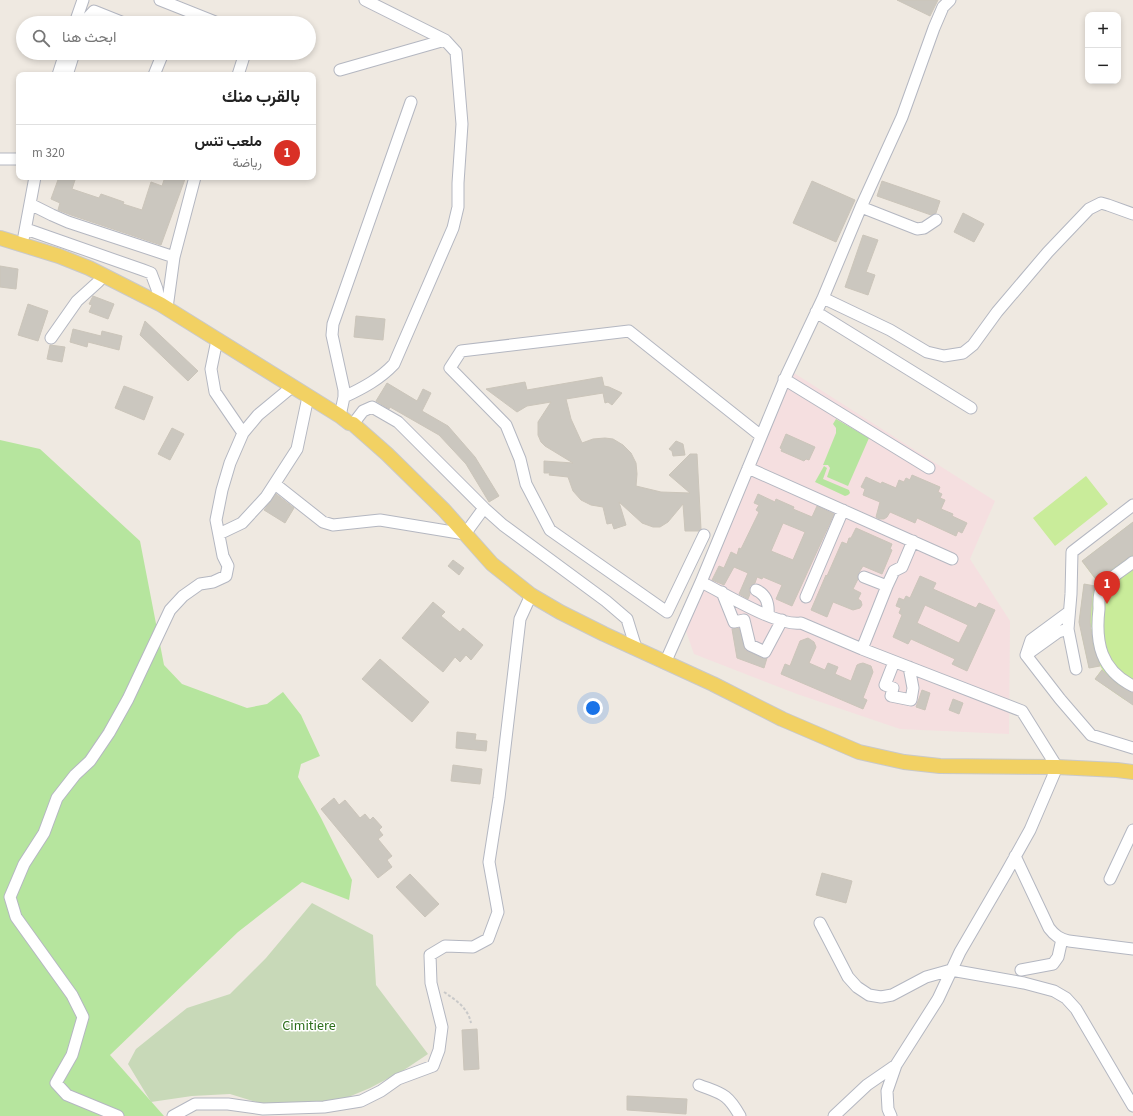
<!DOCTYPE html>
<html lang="ar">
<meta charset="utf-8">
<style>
:root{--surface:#fff;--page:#f2f2f2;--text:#222;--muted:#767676;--line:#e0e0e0;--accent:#d93025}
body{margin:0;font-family:"Source Sans 3",Vazirmatn,sans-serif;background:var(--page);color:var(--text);direction:rtl}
.controls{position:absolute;right:12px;top:12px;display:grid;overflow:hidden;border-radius:8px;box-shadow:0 2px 6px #0003}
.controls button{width:36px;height:36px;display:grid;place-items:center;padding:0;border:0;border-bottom:1px solid var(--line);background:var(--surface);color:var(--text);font:20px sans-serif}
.you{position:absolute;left:593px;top:708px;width:14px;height:14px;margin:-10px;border:3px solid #fff;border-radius:50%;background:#1a73e8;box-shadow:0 0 0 6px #1a73e833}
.badge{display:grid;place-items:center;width:26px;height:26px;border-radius:50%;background:var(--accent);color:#fff;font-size:13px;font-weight:700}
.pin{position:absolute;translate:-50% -33px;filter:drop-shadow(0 1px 2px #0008)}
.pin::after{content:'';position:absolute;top:21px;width:14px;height:12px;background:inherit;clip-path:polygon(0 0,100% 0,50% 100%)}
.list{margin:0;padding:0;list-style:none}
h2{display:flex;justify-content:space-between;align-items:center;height:52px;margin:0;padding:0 16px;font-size:17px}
h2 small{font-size:13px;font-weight:400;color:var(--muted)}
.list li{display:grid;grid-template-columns:26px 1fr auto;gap:12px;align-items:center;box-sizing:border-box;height:56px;padding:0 16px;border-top:1px solid var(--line)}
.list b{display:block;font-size:15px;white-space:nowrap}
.list p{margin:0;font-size:13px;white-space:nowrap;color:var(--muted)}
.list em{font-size:13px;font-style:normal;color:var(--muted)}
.icon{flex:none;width:22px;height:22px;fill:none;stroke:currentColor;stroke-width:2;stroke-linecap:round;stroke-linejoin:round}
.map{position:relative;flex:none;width:1133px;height:1116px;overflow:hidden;direction:ltr}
.search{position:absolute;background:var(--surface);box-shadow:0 2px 6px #0003;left:16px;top:16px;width:300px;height:44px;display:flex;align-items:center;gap:10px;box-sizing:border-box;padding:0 14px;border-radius:22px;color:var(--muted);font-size:15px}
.panel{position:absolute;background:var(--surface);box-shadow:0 2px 6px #0003;left:16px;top:72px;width:300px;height:108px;border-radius:8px;direction:rtl}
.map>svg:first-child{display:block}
</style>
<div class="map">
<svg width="1133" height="1116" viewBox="0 0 1133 1116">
<rect width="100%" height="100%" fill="#efe9e1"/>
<path fill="#f5dfe0" d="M794,373L995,501L970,559L1010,621L1009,734L900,729L797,694L694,654L686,631Z"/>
<path fill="#b6e59e" d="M836,419L869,438L848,486L827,477L830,468L828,465H823L836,433V428L833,424Z
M0,440L40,449L140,541L164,665L182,684L247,708L267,704L283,692L301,715L320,756L301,764L298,777L321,818L352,880L349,900L302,882L238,932L110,1055L164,1116H0Z
M824,466L827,468L823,479L849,490L850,493L848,495L845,496L815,482Z"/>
<path fill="#c8d9b8" d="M312,903L373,935L376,985L428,1054L404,1070L370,1088L346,1098L318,1104H263L230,1094L192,1096L151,1102L128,1064L136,1049L187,1008L230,994L266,958Z"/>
<path fill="#c9ec9a" d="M1086,476L1108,504L1055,546L1033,518Z
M1133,522V691L1132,690L1125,700L1095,679L1102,669L1100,666L1089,668L1081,632L1092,629L1090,624L1079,622L1084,584L1095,586V579L1082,561Z"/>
<path fill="#cbc7bf" stroke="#cbc5ba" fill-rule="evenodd" d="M897,0H938L930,16Z
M59,177H76L72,189L99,198L101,194L124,202L123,204L142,210L151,182L162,186L165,177H180L185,179L161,245L71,215L58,210L60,203L51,199Z
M812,181L855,200L836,242L793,223Z
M882,181L940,201L936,213L931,215L877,196Z
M963,213L984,224L974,242L954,232Z
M863,235L878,240L866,272L875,275L868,295L845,287Z
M0,266L18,269L16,289L0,287Z
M93,296L114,304L108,319L89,312L92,305L89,304Z
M28,304L48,311L38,341L18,335Z
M356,316L385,319L383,340L354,337Z
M145,321L198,371L188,381L140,335Z
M73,329L101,336L102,331L122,336L119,350L88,342L87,347L70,342Z
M50,345L65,347L62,362L47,359Z
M602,377L604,386L609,387L622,393L612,405L608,402L605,403L603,393L566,399L571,419L582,443L593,439L605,438L613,439L623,445L631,453L636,463L637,474L636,486L661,492L690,493L669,475L690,454H697L701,529L699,531H685L683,504L668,522L660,527H653L642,523L619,502L626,525L614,529L612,523L607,524L603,507L591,505L581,500L573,491L568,477L549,475L550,473H544V461L573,463L545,446L541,442L538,435V422L551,402L527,406L517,412L486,389L525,382L527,390Z
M387,383L417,401L423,389L431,393L422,411L448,426L475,457L499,496L489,502L466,464L439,435L390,407L389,409L376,401Z
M124,386L153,397L144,420L115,408Z
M172,428L184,434L170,460L158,454Z
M786,434L815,447L809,460L806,459L804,461L781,451L782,449L780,448Z
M676,441L683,444L685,455L673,456L672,451L669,449Z
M912,475L940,487L938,492L942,494L940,498L945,500L941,509L953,514L952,516L967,523L962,533L958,531L956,536L917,518L915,523L890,512L887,517L884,519H879L876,517L880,502L863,495L865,489L861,487L866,477L881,484L882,482L896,488L899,480L904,482L906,478L910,480Z
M276,494L294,508L285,523L264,510Z
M758,494L775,502L776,499L794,507L793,509L812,517L817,506L834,514L792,606L776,599L782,585L763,577L762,579L757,577L755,583L750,586L749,590L750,594L748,599L739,594L748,573L734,567L724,585L712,580L719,566L724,568L731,552L737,555L739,548L741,549L759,512L756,510L759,505L754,503ZM783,523L805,532L793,560L771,551Z
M1133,522V555L1129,557L1112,569L1098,582L1082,561Z
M856,528L892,544L890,549L892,550L882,574L863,566L858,574V579L853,589L861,593L858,599L861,601L862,605L860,608L853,610L833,602L827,617L811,610L826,575L827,576L842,542L847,544L849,538H851Z
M453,560L464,568L459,575L448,566Z
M920,576L936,583L933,589L976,608L979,603L995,610L967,671L952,664L955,659L911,639L908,644L893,637L902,615L899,613L901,608L896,606L899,598L904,600L906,596L910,598ZM925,605L968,625L959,643L917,623Z
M1084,584L1095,586L1092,594L1090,622L1093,646L1100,666L1089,668L1079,622Z
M433,602L445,612L441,616L460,632L463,628L483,645L471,660L466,655L460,662L455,657L443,672L402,638Z
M739,628L745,650L762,658H767L764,668L737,658L732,629Z
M808,638L814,642L816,647L809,663L825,670L828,663L838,667L835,674L851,681L857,665L859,664L863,663L871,666L873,672L863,698L867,700L863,709L781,674L785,664L790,666L800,641Z
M380,659L429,702L412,722L362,679Z
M1102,670L1118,685L1133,693V705L1095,679Z
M922,690L930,693L925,710L916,707Z
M953,699L963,703L959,714L949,710Z
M457,732L476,734L475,740L487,741L486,751L456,748Z
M453,765L482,769L480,784L451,781Z
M334,798L339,805L345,800L360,818L365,814L370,820L373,817L382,827L379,830L383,835L378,839L392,856L387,860L392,867L378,878L321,809Z
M822,873L852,881L846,903L816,895Z
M410,874L439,904L425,917L396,887Z
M477,1029L479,1069L464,1070L462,1030Z
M627,1096L687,1099L686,1114L627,1110Z"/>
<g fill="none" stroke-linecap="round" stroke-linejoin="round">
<g stroke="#b4b7c1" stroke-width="13">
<path id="minor" d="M160,0L218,23
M75,23L83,0
M83,23L94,11L124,23
M340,70L445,40
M58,75L65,53
M67,75L74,53
M154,75L163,53
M238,75L245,53
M0,159H19
M30,204L52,215L68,222L174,257
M861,207L917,229L924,228L936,220
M26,229L143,270L151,273L157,289L160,304
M24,236L35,177
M823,298L890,330L927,352L944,356L963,353L973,345L997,312L1048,252L1089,209L1101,203L1108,205L1133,214
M167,308L174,257L195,177
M816,312L971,408
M51,338L77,301L98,282L104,275
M217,340L211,369L215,392L243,433
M784,379L929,468
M344,397C363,388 380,379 394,364L453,228L458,207V183L462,124L456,52L445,40L365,0
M340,416L344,397V390L332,335L333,324L411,102
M748,468L952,559
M275,484L323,522L333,525L380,520L465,534L484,508L398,422L372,407L363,411L353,424
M484,508L503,525L606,601L627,619L636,648
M219,534L242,523L266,497L297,449L308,397
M704,535L667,612L550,530L526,484L520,459L506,425L450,368L461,351L629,331L761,436
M1133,562C1125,569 1107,579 1102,588C1098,593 1099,603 1099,609C1095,643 1101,670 1133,686
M864,577L887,586
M701,582C724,593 778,627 801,623L862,649L1022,711L1057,767L1030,830L1006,873L960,952L938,999L896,1065L887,1091L888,1109L891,1116
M756,590C767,595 769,604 768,615
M722,592L734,622L744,620L750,645L765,652L782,620
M806,597L843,510
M862,649L887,586L894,571L902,567L913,541
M1026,655L1060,699L1091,735L1133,748
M1026,655L1031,640L1069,612
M1026,655L1058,632L1068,629
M894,662L885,685L893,688L891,696L911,700L913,688L909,667
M665,663L701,582L787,374L823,298L861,207L902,117L934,28L943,7L950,0
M1076,669L1068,629L1071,594L1072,552L1133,505
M1015,856L1049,928C1055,936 1060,939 1069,941L1133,949
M1110,879L1133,830
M820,923L848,977L857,987L869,995L881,997L892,995L926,977L951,970L1024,983L1054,991L1066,998L1076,1009L1133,1106
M1021,970L1053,964L1058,957L1062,939
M699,1085C722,1094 727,1093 740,1116
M118,1116L67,1095L56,1083L72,1055L83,1017L72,995L16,917L10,897L24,864L44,833L57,798L75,775L90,761L109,733L128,699L170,610L183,596L200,584L213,582L226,576L228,566L223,556L216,520L222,490L230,463L243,433L258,415L293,386
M173,1116L195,1104H228L263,1109L324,1107L361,1101L381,1091L398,1079L433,1066L439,1050L442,1027L431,983L430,955L445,946L473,947L488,939L498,912L489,862L499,798L520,619L531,595
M834,1116L867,1085L896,1065"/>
</g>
<g stroke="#c9c9c9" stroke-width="16">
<path id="major" d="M0,238L59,256L89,268L160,304L340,416L349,423L353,424L387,454L444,510L492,564L531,595L560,612L604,634L713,684L782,719L859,752L904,762L940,766L1057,767L1117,770L1133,772"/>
</g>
<path stroke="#c9c9c9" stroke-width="2" stroke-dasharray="3 2" stroke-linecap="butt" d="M444,992C456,1000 468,1008 471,1023"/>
<use href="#minor" stroke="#fff" stroke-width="11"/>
<use href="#major" stroke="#f2d163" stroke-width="14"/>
</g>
<g text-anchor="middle" stroke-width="3" stroke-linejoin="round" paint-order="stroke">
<g font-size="14" fill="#2c6e1b" stroke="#fff">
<text x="309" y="1030">Cimitiere</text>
</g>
</g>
</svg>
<div class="controls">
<button>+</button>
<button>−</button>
</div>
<div class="you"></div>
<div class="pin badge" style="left:1107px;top:604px">1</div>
<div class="search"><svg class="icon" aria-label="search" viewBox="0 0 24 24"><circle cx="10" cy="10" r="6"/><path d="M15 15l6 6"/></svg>ابحث هنا</div>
<section class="panel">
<h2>بالقرب منك<small></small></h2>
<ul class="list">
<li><span class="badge">1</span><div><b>ملعب تنس</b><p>رياضة</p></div><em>320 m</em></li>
</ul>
</section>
</div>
